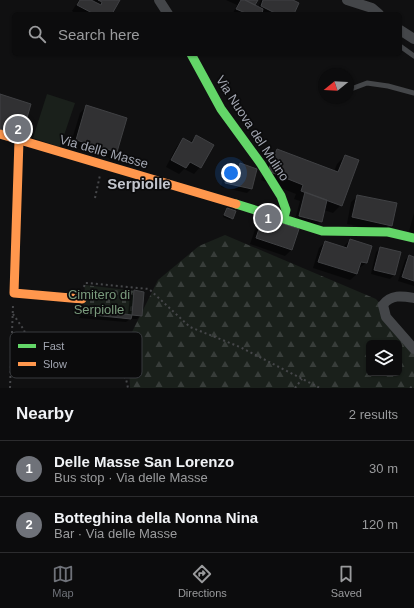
<!DOCTYPE html>
<meta charset="utf-8">
<style>
:root{--surface:#0c0c0d;--page:#1a1a1b;--text:#f1f3f6;--muted:#9a9b9d;--line:#2c2c2e;--accent:#6f7279}
body{margin:0;font-family:Arial,sans-serif;background:var(--page);color:var(--text)}
.controls{position:absolute;right:12px;bottom:12px;display:grid;overflow:hidden;border-radius:6px;box-shadow:0 1px 3px #0004}
.controls button{width:36px;height:36px;display:grid;place-items:center;padding:0;border:0;border-bottom:1px solid var(--line);background:var(--surface);color:var(--text);font:20px sans-serif}
.compass{position:absolute;left:318px;top:68px;width:36px;height:36px;border-radius:50%;background:var(--surface);box-shadow:0 1px 3px #0004;rotate:252deg}
.you{position:absolute;left:231px;top:173px;width:14px;height:14px;margin:-10px;border:3px solid #fff;border-radius:50%;background:#1a73e8;box-shadow:0 0 0 6px #1a73e833}
.badge{display:grid;place-items:center;width:26px;height:26px;border-radius:50%;background:var(--accent);color:#fff;font-size:13px;font-weight:700}
.pin{position:absolute;translate:-50% -50%;border:2px solid #fff;box-shadow:0 1px 4px #0006}
.list{margin:0;padding:0;list-style:none}
h2{display:flex;justify-content:space-between;align-items:center;height:52px;margin:0;padding:0 16px;font-size:17px}
h2 small{font-size:13px;font-weight:400;color:var(--muted)}
.list li{display:grid;grid-template-columns:26px 1fr auto;gap:12px;align-items:center;box-sizing:border-box;height:56px;padding:0 16px;border-top:1px solid var(--line)}
.list b{display:block;font-size:15px;white-space:nowrap}
.list p{margin:0;font-size:13px;white-space:nowrap;color:var(--muted)}
.list em{font-size:13px;font-style:normal;color:var(--muted)}
.icon{flex:none;width:22px;height:22px;fill:none;stroke:currentColor;stroke-width:2;stroke-linecap:round;stroke-linejoin:round}
.map{position:relative;flex:none;width:414px;height:388px;overflow:hidden}
.search{position:absolute;background:var(--surface);box-shadow:0 1px 3px #0004;left:12px;right:12px;top:12px;height:44px;display:flex;align-items:center;gap:10px;box-sizing:border-box;padding:0 14px;border-radius:6px;color:var(--muted);font-size:15px}
.sheet{height:164px;background:var(--surface)}
nav{display:flex;justify-content:space-around;align-items:center;box-sizing:border-box;height:56px;border-top:1px solid var(--line);background:var(--surface);font-size:11px;color:var(--muted)}
nav a{display:grid;justify-items:center;gap:2px}
nav .on{color:var(--accent)}
.map>svg:first-child{display:block}
</style>
<div class="map">
<svg width="414" height="388" viewBox="0 0 414 388">
<defs>
<pattern id="forest-firs" width="22" height="20" patternUnits="userSpaceOnUse"><rect width="22" height="20" fill="#1a201b"/><path d="M5 1l3.5 6h-7zM16 11l3.5 6h-7z" fill="#383d3a"/></pattern>
<pattern id="cemetery-stones" width="16" height="16" patternUnits="userSpaceOnUse"><rect width="16" height="16" fill="#1a201b"/><path d="M2 7V4a2 2 0 0 1 4 0v3zM10 15v-3a2 2 0 0 1 4 0v3z" fill="#383d3a"/></pattern>
</defs>
<rect width="100%" height="100%" fill="#101011"/>
<path fill="#1a201b" d="M47,94L75,103L60,147L33,138Z"/>
<path fill="url(#forest-firs)" fill-rule="evenodd" d="M225,235L376,299L414,342V388H130L128,340L158,280L199,246ZM369,343H399V373H369Z"/>
<path fill="url(#cemetery-stones)" d="M85,285L144,292L142,316L132,315L131,319L83,314Z"/>
<path fill="#0007" d="M79,0H89L93,2L95,0H119L111,14H76L72,11Z
M226,0H256L253,5L258,8L261,0H290L293,14H265L261,12V14H235L233,13L237,5Z
M87,106L126,118L116,152L109,158L70,146L80,113Z
M196,136L200,167L194,174L184,169L179,174L166,167L177,146L184,140L189,143Z
M278,150L334,172L337,164L345,156L341,205L333,213L324,210L321,221L316,225L295,220L300,201L294,199L296,194L261,180L269,158Z
M240,164L251,189L247,193L221,187L224,174L229,170L235,171Z
M358,196L396,204L385,232L347,224L351,202Z
M227,209L232,218L230,220L223,217Z
M414,213V237L408,235Z
M263,218L291,250L285,256L250,244L257,224Z
M350,240L366,263L358,269L357,274L350,280L313,268L319,248L325,242L343,247Z
M380,248L399,253L394,275L390,279L371,274L376,252Z
M409,256L414,258V286L398,281L405,260Z
M134,291L141,315L137,319H130L126,322L79,318L84,310L128,315L130,296Z"/>
<path fill="#313133" stroke="#404144" d="M80,0H91L101,5L102,2L98,0H120L112,14H94L77,5Z
M241,0H245L263,9L262,14H248L236,9Z
M245,0H258L255,5Z
M263,0H293L299,3L294,14H277L261,6Z
M0,94L31,104L22,135L0,129Z
M86,105L127,118L117,152L76,140Z
M196,135L214,145L201,168L190,162L186,168L171,160L183,138L192,143Z
M277,149L338,172L345,155L359,160L342,206L301,191L303,185L268,171Z
M240,163L257,169L252,189L225,183L228,168L238,171Z
M305,192L327,200L322,222L299,216Z
M357,195L397,203L392,226L352,217Z
M227,208L236,211L233,219L224,215Z
M263,217L299,229L292,250L256,238Z
M350,239L372,246L367,263L361,262L357,274L318,262L325,241L347,248Z
M380,247L401,252L395,275L374,270Z
M409,255L414,257V281L402,277Z
M134,290L144,292L142,316L132,315Z
M83,309L132,315L131,319L83,314Z"/>
<g fill="none" stroke-linecap="round" stroke-linejoin="round">
<path stroke="#46474a" stroke-width="2" stroke-dasharray="2 3" stroke-linecap="butt" d="M95,198L100,175
M84,287L85,283H88L149,289L190,327L240,347L320,388
M13,314L24,330L31,357C61,362 90,362 119,369L126,379L128,388
M10,388L13,305
M295,388L302,379
M410,388L414,385"/>
<path stroke="#444649" stroke-width="5" d="M400,46L414,56
M351,89L367,83L388,86L414,93"/>
<path stroke="#444649" stroke-width="10" d="M159,0L168,14
M347,0L372,8L379,14
M400,30L414,39
M414,298C402,296 391,294 383,305L386,317L414,349"/>
<path stroke="#63d668" stroke-width="9" d="M191,54L221,109L261,164L281,196L286,210L284,218
M236,204L322,231L388,232L414,238"/>
<path stroke="#ff974d" stroke-width="9" d="M0,134L236,204
M19,140L14,293L82,299"/>
</g>
<g text-anchor="middle" stroke-width="3.5" stroke-linejoin="round" paint-order="stroke">
<g font-size="13" fill="#a2a6b1" stroke="#0b0b0c">
<text transform="translate(253 128) rotate(57)" y="5">Via Nuova del Mulino</text>
<text transform="translate(104 151) rotate(16)" y="5">Via delle Masse</text>
</g>
<g font-size="13" fill="#7a9b7d" stroke="#0b0b0c">
<text x="99" y="299">Cimitero di<tspan x="99" dy="15">Serpiolle</tspan></text>
</g>
<g font-size="15" font-weight="bold" fill="#c2c5cd" stroke="#0b0b0c">
<text x="139" y="189">Serpiolle</text>
</g>
</g>
<rect x="10" y="332" width="132" height="46" rx="6" fill="#0b0b0c" stroke="#383a3e" stroke-width="1"/>
<rect x="18" y="344" width="18" height="4" fill="#63d668"/>
<rect x="18" y="362" width="18" height="4" fill="#ff974d"/>
<g font-size="11" fill="#a2a6b1">
<text x="43" y="350">Fast</text>
<text x="43" y="368">Slow</text>
</g>
</svg>
<div class="controls">
<button><svg class="icon" aria-label="layers" viewBox="0 0 24 24"><path d="M12 4l9 5-9 5-9-5zM3 14l9 5 9-5"/></svg></button>
</div>
<svg class="compass" viewBox="-18 -18 36 36"><path d="M0-13l5 13h-10z" fill="#e53935"/><path d="M0 13l5-13h-10z" fill="#9a9b9d"/></svg>
<div class="you"></div>
<div class="pin badge" style="left:268px;top:218px">1</div>
<div class="pin badge" style="left:18px;top:129px">2</div>
<div class="search"><svg class="icon" aria-label="search" viewBox="0 0 24 24"><circle cx="10" cy="10" r="6"/><path d="M15 15l6 6"/></svg>Search here</div>
</div>
<section class="sheet">
<h2>Nearby<small>2 results</small></h2>
<ul class="list">
<li><span class="badge">1</span><div><b>Delle Masse San Lorenzo</b><p>Bus stop · Via delle Masse</p></div><em>30 m</em></li>
<li><span class="badge">2</span><div><b>Botteghina della Nonna Nina</b><p>Bar · Via delle Masse</p></div><em>120 m</em></li>
</ul>
</section>
<nav>
<a class="on"><svg class="icon" aria-label="map" viewBox="0 0 24 24"><path d="M3 6l6-2 6 2 6-2v14l-6 2-6-2-6 2zM9 4v14M15 6v14"/></svg>Map</a>
<a><svg class="icon" aria-label="directions" viewBox="0 0 24 24"><path d="M12 3l9 9-9 9-9-9zM9 14v-3h6M13 9l2 2-2 2"/></svg>Directions</a>
<a><svg class="icon" aria-label="saved" viewBox="0 0 24 24"><path d="M7 4h10v16l-5-4-5 4z"/></svg>Saved</a>
</nav>
